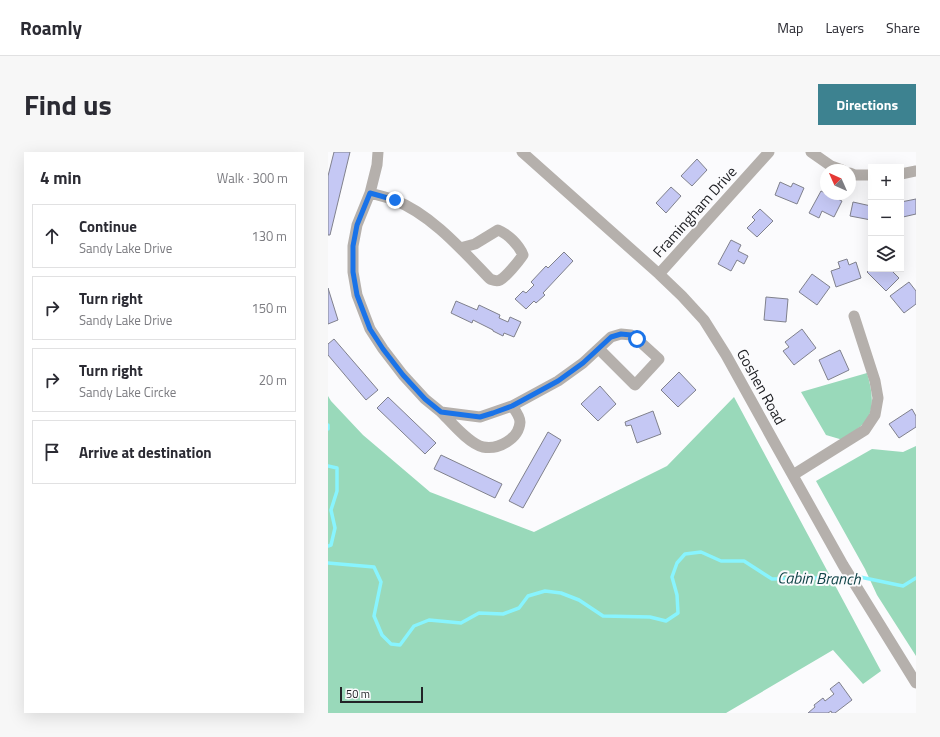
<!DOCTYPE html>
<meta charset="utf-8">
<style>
:root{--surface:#fff;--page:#f7f7f7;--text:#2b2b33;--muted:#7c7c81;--line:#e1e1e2;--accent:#3d8290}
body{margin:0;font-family:"Titillium Web",sans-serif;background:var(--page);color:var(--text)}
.controls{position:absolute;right:12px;top:12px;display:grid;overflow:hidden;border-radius:0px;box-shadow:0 4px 16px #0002}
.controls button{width:36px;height:36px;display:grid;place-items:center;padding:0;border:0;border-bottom:1px solid var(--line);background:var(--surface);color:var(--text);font:20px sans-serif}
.compass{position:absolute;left:492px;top:12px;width:36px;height:36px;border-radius:50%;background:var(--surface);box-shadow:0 4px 16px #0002;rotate:315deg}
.scale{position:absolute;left:12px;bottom:10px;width:83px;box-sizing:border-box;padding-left:4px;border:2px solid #222327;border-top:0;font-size:11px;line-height:14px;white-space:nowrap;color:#222327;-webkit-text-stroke:3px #fbfbfd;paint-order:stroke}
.stop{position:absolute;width:12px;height:12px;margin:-9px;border:3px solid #1a73e8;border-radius:50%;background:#fff}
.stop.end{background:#1a73e8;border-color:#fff;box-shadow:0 1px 4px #0008}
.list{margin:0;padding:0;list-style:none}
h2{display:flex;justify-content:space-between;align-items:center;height:52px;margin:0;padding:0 16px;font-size:17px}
h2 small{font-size:13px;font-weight:400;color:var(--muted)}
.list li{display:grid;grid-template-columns:26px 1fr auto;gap:12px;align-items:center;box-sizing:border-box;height:64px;margin:0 8px 8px;padding:0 8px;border:1px solid var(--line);border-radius:0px}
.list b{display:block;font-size:15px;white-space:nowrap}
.list p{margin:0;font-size:13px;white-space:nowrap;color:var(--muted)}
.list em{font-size:13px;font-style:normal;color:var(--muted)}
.icon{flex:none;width:22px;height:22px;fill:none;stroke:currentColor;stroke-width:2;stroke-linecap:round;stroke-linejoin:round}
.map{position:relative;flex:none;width:588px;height:561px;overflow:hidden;border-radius:0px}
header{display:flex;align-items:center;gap:24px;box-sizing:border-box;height:56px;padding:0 20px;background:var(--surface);border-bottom:1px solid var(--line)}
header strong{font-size:19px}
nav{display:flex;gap:22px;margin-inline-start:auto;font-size:14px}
.intro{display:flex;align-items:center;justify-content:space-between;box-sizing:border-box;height:96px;padding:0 24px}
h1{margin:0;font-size:28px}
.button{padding:10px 18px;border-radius:0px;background:var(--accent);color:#fff;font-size:14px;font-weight:700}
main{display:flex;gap:24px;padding:0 24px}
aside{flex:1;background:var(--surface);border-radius:0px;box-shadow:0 4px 16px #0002}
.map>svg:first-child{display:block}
</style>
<header>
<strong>Roamly</strong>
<nav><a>Map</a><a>Layers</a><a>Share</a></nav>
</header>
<div class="intro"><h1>Find us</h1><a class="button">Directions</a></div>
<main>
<aside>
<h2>4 min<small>Walk · 300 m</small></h2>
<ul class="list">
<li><svg class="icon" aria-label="ahead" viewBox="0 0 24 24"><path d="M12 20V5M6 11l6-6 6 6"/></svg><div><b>Continue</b><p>Sandy Lake Drive</p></div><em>130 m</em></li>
<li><svg class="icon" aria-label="right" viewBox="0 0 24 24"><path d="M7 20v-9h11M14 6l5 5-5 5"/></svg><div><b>Turn right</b><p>Sandy Lake Drive</p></div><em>150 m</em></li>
<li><svg class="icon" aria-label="right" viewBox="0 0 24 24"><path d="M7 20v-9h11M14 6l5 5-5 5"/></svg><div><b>Turn right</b><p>Sandy Lake Circke</p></div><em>20 m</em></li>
<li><svg class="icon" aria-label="arrive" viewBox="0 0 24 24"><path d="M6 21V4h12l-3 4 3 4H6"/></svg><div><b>Arrive at destination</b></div></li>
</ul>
</aside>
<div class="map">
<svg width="588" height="561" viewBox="0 0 588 561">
<rect width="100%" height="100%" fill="#fbfbfd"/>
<path fill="#99d9ba" d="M539,221C544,238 549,261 533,274C527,279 521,283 515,288L498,283L473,240Z
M0,244L3,249L35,283L102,340L206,380L339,314L406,245L553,519L535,532L505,498L398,561H0Z
M588,294V504L549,443L537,417L488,329L544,297L575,300Z"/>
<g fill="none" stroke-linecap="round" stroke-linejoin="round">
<path stroke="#88f4fe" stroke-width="3.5" d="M0,273V277
M0,314L9,316V339L3,358L7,376L3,393L0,394
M0,411L46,415L53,430L46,464L54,483L63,492L72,493L86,474L101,468L133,471L151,461L175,462L191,456L200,444L217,439L233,441L251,448L275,464L322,465L338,469L350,461L349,443L344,425L349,411L357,402L373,400L393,409H416L444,427L532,425L575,434L588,426"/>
</g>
<path fill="#c5c8f4" stroke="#80818c" d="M6,0H22L2,83H0V24Z
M369,7L379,18L364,34L353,24Z
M452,30L463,35L465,31L476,36L469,52L447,43Z
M343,35L353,44L338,61L328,51Z
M493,39L514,49L506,65L494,59L491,66L481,61Z
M588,47V62L575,65L573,50Z
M525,50L543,54V68L522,64Z
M432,57L445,69L429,85L419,76L427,68L424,65Z
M403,88L413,93L410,99L420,104L416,112L409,108L403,119L390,112Z
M236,100L245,109L215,141L217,143L208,151L206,149L198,157L187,147L195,139L198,141L206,133L203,130L218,114L220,116Z
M519,107L521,113L528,110L533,126L508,135L503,119L512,116L510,110Z
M543,116V117H562L571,126L558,139L539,120Z
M484,122L502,135L489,153L471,140Z
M581,130L588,139V152L576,161L562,144Z
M0,136L10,168L0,172Z
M438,145L460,147L458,170L436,168Z
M128,149L149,158L151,153L172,163L171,166L180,170L182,165L193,170L186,185L176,181L175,184L165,179V178L145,168L144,171L123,161Z
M474,177L488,196L466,213L455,199L461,195L457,190Z
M6,187L50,238L38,248L0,203V192Z
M512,198L521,218L500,228L491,208Z
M351,220L368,238L350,255L333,238Z
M272,234L288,252L270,269L253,252Z
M60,245L108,291L97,302L49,256Z
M584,257L588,264V275L571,286L561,272Z
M325,259L333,282L309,291L303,273L298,274L297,270Z
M220,280L233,288L195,356L181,349Z
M113,303L174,332L167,346L106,317Z
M511,530L524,548L507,561H504L503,559L500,561H480L487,555L486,553L495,546L497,549L506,542L502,537Z"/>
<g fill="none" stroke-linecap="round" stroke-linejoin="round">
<path stroke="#b5b0ac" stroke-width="11" d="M50,0L49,13L42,41L29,73L25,94V120L29,143L42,177L55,197L75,223L97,247L113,260L152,265L184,254L230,229L255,211L283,185L293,182L303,183L309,187L331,207L307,233L271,197
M194,0L331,122L354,144L376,168L398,203L445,288L515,413L588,531
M483,0L503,14L514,18
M522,21L527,23H543
M573,22L588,19
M42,41C50,43 58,45 66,48C103,62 135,99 162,127C165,128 168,130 172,128C178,125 191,109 195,103C191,93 180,82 170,78L147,92L132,96
M331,122L441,0
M113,260C123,270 141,292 155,295C170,298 191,287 192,270C192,265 187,258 184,254
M465,323L537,278L547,263L550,246L547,229L526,164"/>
</g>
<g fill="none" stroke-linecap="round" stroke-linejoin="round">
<path stroke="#1a73e8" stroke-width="5" d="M67,48L42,41L29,73L25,94V120L29,143L42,177L55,197L75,223L97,247L113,260L152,265L165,261L184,254L230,229L255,211L283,185L293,182L303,183L309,187"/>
</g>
<g text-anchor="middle" stroke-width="4" stroke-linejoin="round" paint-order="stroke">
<g font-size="15" fill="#222327" stroke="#fbfbfd">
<text transform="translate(367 60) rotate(-48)" y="5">Framingham Drive</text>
<text transform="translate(433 235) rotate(61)" y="5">Goshen Road</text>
</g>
<g font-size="16" font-style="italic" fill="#124549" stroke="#fbfbfd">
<text transform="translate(491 426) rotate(1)" y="6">Cabin Branch</text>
</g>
</g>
</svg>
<div class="controls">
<button>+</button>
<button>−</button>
<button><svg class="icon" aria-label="layers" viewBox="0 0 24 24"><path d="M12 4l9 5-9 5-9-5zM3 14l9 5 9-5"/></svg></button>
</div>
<svg class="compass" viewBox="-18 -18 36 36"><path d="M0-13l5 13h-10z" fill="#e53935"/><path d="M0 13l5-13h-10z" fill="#7c7c81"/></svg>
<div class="scale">50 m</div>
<div class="stop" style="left:309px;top:187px"></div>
<div class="stop end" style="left:67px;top:48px"></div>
</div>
</main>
